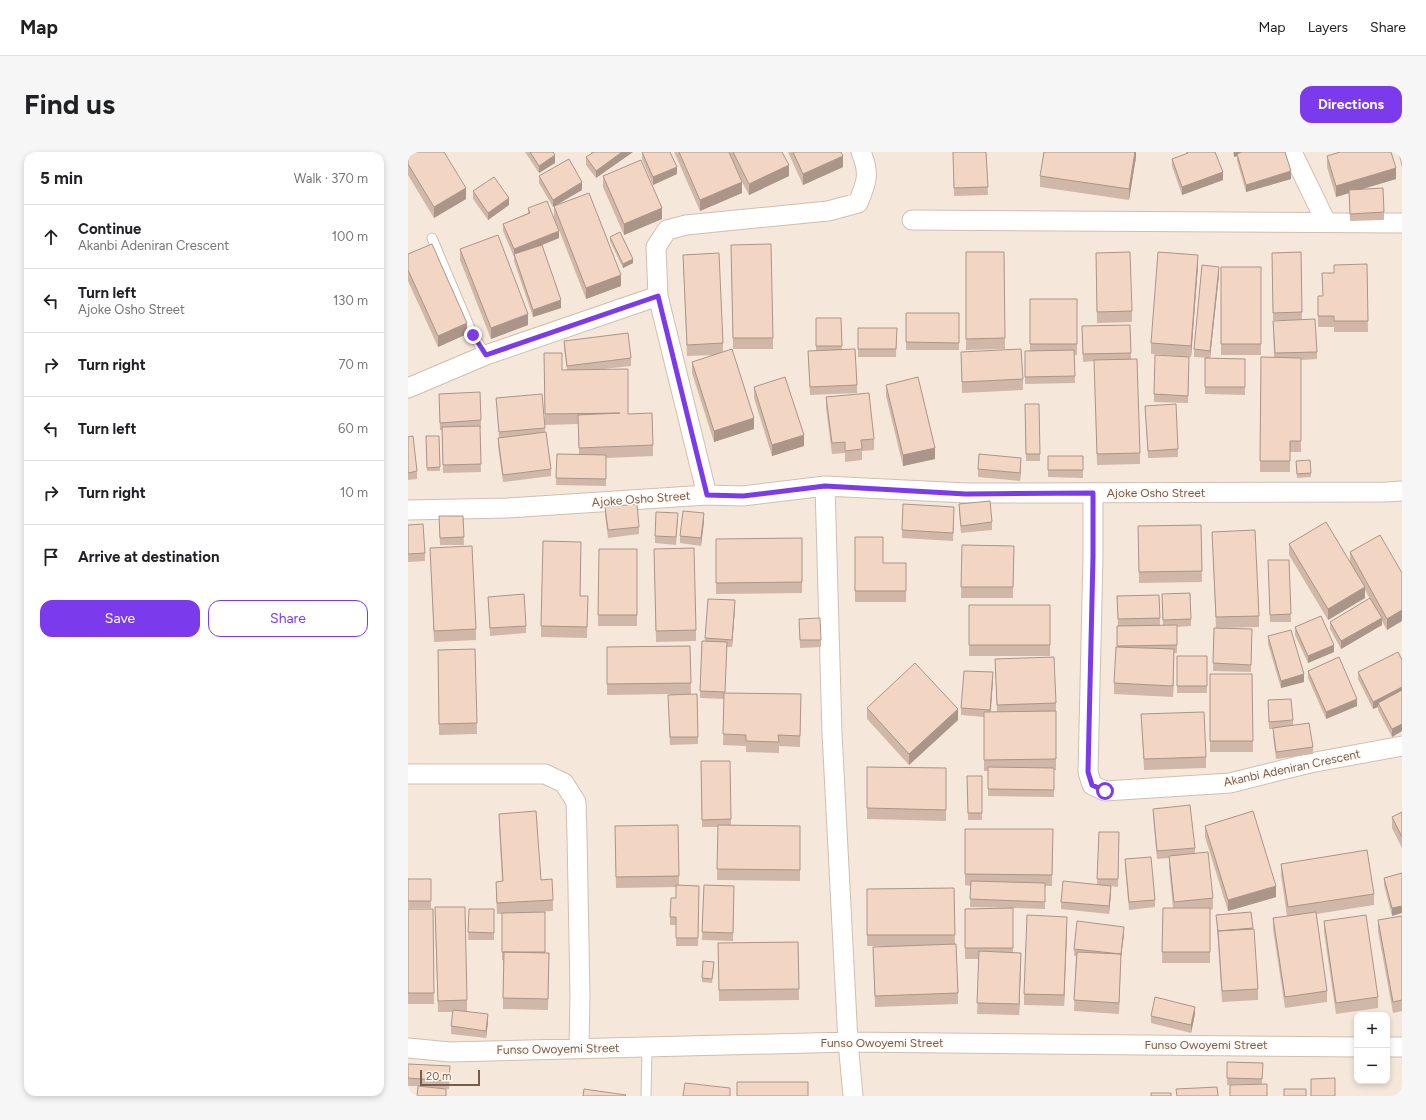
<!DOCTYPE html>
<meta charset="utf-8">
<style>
:root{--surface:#fff;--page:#f6f6f6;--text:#202124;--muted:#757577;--line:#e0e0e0;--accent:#7c3aed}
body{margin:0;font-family:Figtree,sans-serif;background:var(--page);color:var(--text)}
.controls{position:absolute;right:12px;bottom:12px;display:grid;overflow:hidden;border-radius:8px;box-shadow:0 2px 6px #0003}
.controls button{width:36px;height:36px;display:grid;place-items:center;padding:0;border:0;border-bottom:1px solid var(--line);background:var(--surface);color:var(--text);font:20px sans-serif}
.scale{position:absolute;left:12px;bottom:10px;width:60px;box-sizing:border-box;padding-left:4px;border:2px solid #7a5c4d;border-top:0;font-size:11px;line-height:14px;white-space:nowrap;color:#7a5c4d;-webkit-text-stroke:3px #fffaf3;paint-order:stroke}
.stop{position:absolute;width:12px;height:12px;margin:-9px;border:3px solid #7c3aed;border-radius:50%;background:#fff}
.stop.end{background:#7c3aed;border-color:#fff;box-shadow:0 1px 4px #0008}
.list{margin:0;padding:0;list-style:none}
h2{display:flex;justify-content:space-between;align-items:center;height:52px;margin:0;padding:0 16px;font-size:17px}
h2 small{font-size:13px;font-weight:400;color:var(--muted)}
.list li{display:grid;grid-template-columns:26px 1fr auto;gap:12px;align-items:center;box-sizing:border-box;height:64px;padding:0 16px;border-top:1px solid var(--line)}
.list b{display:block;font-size:15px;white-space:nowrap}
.list p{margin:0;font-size:13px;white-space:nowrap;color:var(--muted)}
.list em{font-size:13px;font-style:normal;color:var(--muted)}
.actions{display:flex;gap:8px;padding:12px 16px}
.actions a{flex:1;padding:9px 0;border:1px solid var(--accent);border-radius:12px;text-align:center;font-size:14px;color:var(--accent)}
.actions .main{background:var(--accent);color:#fff}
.icon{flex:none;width:22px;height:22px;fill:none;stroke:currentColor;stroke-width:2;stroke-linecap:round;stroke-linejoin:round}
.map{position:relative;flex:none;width:994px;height:944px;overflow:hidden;border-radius:12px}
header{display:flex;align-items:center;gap:24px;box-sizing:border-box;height:56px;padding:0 20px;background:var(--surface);border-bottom:1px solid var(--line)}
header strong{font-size:19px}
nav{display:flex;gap:22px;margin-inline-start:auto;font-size:14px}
.intro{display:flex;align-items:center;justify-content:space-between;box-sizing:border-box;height:96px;padding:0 24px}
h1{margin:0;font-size:28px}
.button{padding:10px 18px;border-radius:12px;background:var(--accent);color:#fff;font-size:14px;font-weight:700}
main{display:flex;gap:24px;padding:0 24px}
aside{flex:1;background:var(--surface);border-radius:12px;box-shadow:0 2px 6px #0003}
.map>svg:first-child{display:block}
</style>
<header>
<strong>Map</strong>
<nav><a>Map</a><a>Layers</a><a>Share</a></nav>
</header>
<div class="intro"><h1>Find us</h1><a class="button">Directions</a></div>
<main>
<aside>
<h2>5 min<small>Walk · 370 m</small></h2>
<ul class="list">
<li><svg class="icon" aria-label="ahead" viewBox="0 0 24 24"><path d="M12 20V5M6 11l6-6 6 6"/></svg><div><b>Continue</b><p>Akanbi Adeniran Crescent</p></div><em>100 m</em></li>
<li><svg class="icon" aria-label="left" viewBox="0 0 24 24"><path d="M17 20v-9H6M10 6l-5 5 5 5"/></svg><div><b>Turn left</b><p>Ajoke Osho Street</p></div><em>130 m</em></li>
<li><svg class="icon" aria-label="right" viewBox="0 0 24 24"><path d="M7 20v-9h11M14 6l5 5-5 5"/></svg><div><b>Turn right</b></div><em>70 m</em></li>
<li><svg class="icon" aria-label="left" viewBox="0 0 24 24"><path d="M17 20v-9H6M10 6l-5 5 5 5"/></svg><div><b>Turn left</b></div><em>60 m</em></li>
<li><svg class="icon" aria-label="right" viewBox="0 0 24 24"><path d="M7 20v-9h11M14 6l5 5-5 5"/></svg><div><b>Turn right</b></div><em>10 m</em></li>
<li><svg class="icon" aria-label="arrive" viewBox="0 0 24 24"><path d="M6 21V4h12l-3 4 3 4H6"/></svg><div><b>Arrive at destination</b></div></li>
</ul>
<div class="actions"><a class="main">Save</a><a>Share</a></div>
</aside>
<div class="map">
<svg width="994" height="944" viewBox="0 0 994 944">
<rect width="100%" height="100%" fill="#fdf6ec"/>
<path fill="#f5e8da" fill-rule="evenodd" d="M0,0H994V944H0ZM949,863H979V929H949Z"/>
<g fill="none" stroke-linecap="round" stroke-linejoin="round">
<g stroke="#d1beb0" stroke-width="11">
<path id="service" d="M24,86L65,183L78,203
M238,944L239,896"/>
</g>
<g stroke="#d1beb0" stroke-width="21">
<path id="minor" d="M884,0L918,70
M504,68L994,71
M0,236L78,203L250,144
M417,334L424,581L440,890L445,944
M685,341V404L680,620L684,633L697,639L822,631L902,611L994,594
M299,343L250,144L248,95L259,78L278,73L420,59L450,51C459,30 462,21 453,0
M0,358L99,356L299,343L335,344L417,334L558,341L978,340L994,339
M0,622H137L156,631L168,650L169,684L172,842L171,896
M979,895H994
M0,896L42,900L440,890L949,895"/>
</g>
<use href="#service" stroke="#fff" stroke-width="9"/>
<use href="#minor" stroke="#fff" stroke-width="19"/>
</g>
<path fill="#d1b7a8" d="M0,0L58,47L26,66L0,23Z
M117,0H145L147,11L131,21Z
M183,0H225L188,26L178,13V5L183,2Z
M234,0H262L269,22L245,33L234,7Z
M266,0H374L381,24L341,43L332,26L334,41L292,59Z
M380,0H433L435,15L395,33Z
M545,0H578L580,43L546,44Z
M728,0V5L721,48L632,35V24Z
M778,0H807L815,28L774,43L764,14V7L778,2Z
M825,0H877L883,27L838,40L829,9V4L826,5Z
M990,0H994V16Z
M919,4L988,27L954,37L976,60V68L942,69L941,41L928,45L919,15Z
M131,24L174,38L146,54L213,134L178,147L146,65V54L145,55L131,31Z
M195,24L254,67L216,83L195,35Z
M65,39L101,53L80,68L65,47Z
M120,56L151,86L134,93L153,156L125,165L106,109V105L95,79V72L120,61Z
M202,85L225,111L215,116L202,89Z
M323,93L365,186V197H325Z
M52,97L120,173L83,187L52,108Z
M558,100H596L597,197L558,198Z
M893,100L894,168H865L864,101Z
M688,101L724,159V170L689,171Z
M0,102L59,182L30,195L0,129Z
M275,103L315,191V200L346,277L306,290L284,221V210L307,203L279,204Z
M959,112L960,180H926V175H910V144H915L926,121Z
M790,114L783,205L743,202V191Z
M813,115H853V203H813Z
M811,123L802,206L837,207V243L797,242V206H801L786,205V197Z
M622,147H669V203H666L667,231L617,232V199H622Z
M498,161H551V198H498Z
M408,166H433L434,197L449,233V241L402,243L400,199H408Z
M865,169L909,200V207L893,208V300H882V320H852L853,205H866Z
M722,173L723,207L732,301V312L689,313L686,209L675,210L674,182Z
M450,176H489L488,205H450Z
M156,189L223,206V214L195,217L220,262L245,293V304L198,306V334L148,333L149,302L171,303L170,272L137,273L136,201L154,218H159L156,197Z
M553,200L615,227V238L554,241Z
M781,212L780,251L746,250V242Z
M478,233L527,307L495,314L478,244Z
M346,235L396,294L364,304L346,246Z
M31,242L73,268V276H72L73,320L35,321L34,278H32Z
M418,245L466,287V298L454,299V308L437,310V301L424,302L418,256Z
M88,246L137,276V280L143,317V324L95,330L90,294V286H91Z
M617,252L632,302V309H618Z
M737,254L770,297V305L740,306Z
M18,284H31L32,319H19Z
M0,285L9,319V327L0,328Z
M640,304H675V326L640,325Z
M888,312L903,321V325L889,326Z
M613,314L612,329L570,325V317Z
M551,352L584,370V378L553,381L551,360Z
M197,355L231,375V382L200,386L197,363Z
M546,362L545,389L494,386V378Z
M31,364H55L56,393H32Z
M270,368L268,393L247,391V384Z
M296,369L293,394L272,391V384Z
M0,373L17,401V409L0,410Z
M793,373L794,430L731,431L730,374Z
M804,380L851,464V475L810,476L844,477L843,520L805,519L806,476H808Z
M447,385L475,411H498V450H447Z
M394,386V441L308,442V387Z
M881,392L942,410V400L994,421L979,478L974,469V473L933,497L922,477V470L962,447L957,438V446L920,468L881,403Z
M554,393L606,394L605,446H553Z
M22,396L68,477V488L26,490Z
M191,397H229V474H190Z
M246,397L288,478V489L248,490Z
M173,401L172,444H180L179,486L133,485V474Z
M860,408H881L883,470H862Z
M754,442L783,467V474L769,475V501H766L765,545L706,542V531L709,495V474H710L709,444L751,443L752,473L755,474Z
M80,445L118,474V481L82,484Z
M561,453H642V504H561Z
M327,456L324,495H319L317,541L393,542L392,595L371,594V601L338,600V594L315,593L316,547L292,546V539L297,486Z
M391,467L413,488V495L392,496Z
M887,475L926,500L900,511L887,483Z
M860,484L896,530L873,536L860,492Z
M282,494L283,542L290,585V592L262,593L260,543L265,542L199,543V495Z
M67,497L69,582L31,583L30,498Z
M769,504H799V541H769Z
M587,507L648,551V618H646V645L580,644V619H576V565L553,563V556L585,528L583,560H589Z
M994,508V579L984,585L970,558V555L965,557L950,527V520Z
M900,519L949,554L918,567L900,526Z
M802,522H844L845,600H802Z
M860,548L885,568V574L905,595V602L868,607L865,584V577H861Z
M459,556L550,568L501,613L459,567Z
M733,562L798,605V616L736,618Z
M293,609L323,667V673L392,674V729L309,728L310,675H294Z
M459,615L538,616V669L459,667Z
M559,624H574V668H560Z
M745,657L787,696V701L805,746V757L802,758V811H754L755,756H765L761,715V706L749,707L745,664Z
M994,660V696L984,676V665Z
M91,662L133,728L145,748V759L128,760H137V801H141L140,858L95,857V808H94V762H89L88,741V730L94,729L91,673Z
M270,673L271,733L291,734L290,794H268V773H262V765L268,746V735L208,736L207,685Z
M797,674L868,745L820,759L797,685Z
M557,677H645L644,734H637V757L605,756V800L613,812L611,863L569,862L571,807H557V757L602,756L562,755L563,734L557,733Z
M691,680H711L710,735L703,734V741L701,762L653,757V750L689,732Z
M717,707L747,748V755L721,758L717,715Z
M873,712L966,742V753L908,762L919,839V850L877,856L865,777V766L879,764L873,723Z
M994,721L984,764L976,733V726Z
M0,727H23V756H0Z
M296,733L326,734L325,789L294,788Z
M546,736L547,792L550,841V852L467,855L465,795L489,794H459V737Z
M0,757H25L26,852H0Z
M61,757H86V788H60Z
M843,760L850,837V848L814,850L808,763Z
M994,764V859L985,861L970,779V768Z
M27,766L59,848V859H54L80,870L78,886L43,882V874L45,860H30Z
M916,769L970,845V856L928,862L916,780Z
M659,776L656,854L616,853V842Z
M716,782L713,805L711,862L666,859L668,804H666V797Z
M390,790L391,848L311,849L310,791Z
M306,814L304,831L294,830V826Z
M787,862L783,881L743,871V864Z
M819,910L855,911L854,932L819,933Z
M0,912L42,922L41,937L19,935L38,944L10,934H0Z"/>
<path fill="#aa9588" d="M214,0H225L188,26V19Z
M727,0H728V5L721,48V37Z
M826,0H841L829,2V4L826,5Z
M147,3V11L131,21V14Z
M435,4V15L395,33V22Z
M381,13V24L341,43V32Z
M269,15V22L245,33V25Z
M988,16V27L928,45V34Z
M883,19V27L838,40V33Z
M815,20V28L774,43V35Z
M174,30V38L145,55V48Z
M334,30V41L292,59V48Z
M58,36V47L26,66V55Z
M101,46V53L80,68V61Z
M254,56V67L216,83V72Z
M151,79V86L107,104L106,102V105V97Z
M790,103V114L783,205V194Z
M225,107V111L215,116V112Z
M811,115V123L802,206V199Z
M213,123V134L178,147V136Z
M153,148V156L125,165V158Z
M120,162V173L83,187V176Z
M59,171V182L30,195V184Z
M346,266V277L306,290V279Z
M396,283V294L364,304V293Z
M527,296V307L495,314V303Z
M613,306V314L612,329V321Z
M296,361V369L293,394V386Z
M957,435V446L920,468V457Z
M327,448V456L324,495V488Z
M994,458V469L979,478V467Z
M974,466V473L933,497V489Z
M926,493V500L900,511V504Z
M766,497V508L765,545V534Z
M585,520V528L582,565V558Z
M896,522V530L873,536V529Z
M994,535V543L970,551V555L965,557V550Z
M949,547V554L918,567V560Z
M550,557V568L501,613V602Z
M994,572V579L984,585V577Z
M703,734V741L701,762V754Z
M868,734V745L820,759V748Z
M994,754V761L984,764V756Z
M659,765V776L656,854V843Z
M716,775V782L713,805L711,862L713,802Z
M613,801V812L611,863V852Z
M787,855V862L783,881V873Z
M80,862V870L78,886V879Z"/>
<path fill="#f3d5c3" stroke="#aa9588" d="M0,0H36L58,36L26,55L0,12Z
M122,0H145L147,3L131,14Z
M186,0H214L188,19L178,5Z
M234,0H262L269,15L245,25Z
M271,0H321L334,30L292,48Z
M325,0H374L381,13L341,32Z
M385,0H433L435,4L395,22Z
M545,0H578L580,35L546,36Z
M636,0H727L721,37L632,24Z
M779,0H807L815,20L774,35L764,7L780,1Z
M834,0H877L883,19L838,33L829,2Z
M932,0H983L988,16L928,34L919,4Z
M161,7L174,30L145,48L131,24Z
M233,8L254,56L216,72L195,24Z
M86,25L101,46L80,61L65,39Z
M975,36L976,60L942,62L941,38Z
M181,41L213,123L178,136L146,54Z
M139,49L151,79L106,97L95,72L122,61L120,56Z
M212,80L225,107L215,112L202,85Z
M90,83L120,162L83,176L52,97Z
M24,92L59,171L30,184L0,118V102Z
M363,92L365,186H325L323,93Z
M134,93L153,148L125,158L106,102Z
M558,100H596L597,186L558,187Z
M722,100L724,159L689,160L688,101Z
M750,100L790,103L783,194L743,191Z
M893,100L894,160L865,161L864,101Z
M311,101L315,191L279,193L275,103Z
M959,112L960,169H926V164H910V144H915L914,121H926V113Z
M794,113L811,115L802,199L786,197Z
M813,115H853V192H813Z
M622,147H669V192H622Z
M498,161H551V191L498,190Z
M408,166H433L434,194H408Z
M907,167L909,200L867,201L865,169Z
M722,173L723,201L675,202L674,174Z
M450,176H489L488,197H450Z
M220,181L223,206L159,214L156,189Z
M324,197L346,266L306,279L284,210Z
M447,197L449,233L402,235L400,199Z
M613,197L615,227L554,230L553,200Z
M666,198L667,224L617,225V199Z
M136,201H154V218L220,217V262L244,261L245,293L171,296L170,263L212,261L137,262Z
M747,203L781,205L780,244L746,242Z
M853,205L893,206V289H882V309H852Z
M797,206L837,207V235H797Z
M729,207L732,301L689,302L686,208Z
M377,225L396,283L364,293L346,235Z
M510,225L527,296L495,303L478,233Z
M72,240L73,268L32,271L31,242Z
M461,241L466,287L453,288L454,297L437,299V290L424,291L418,245Z
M134,242L137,276L91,280L88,246Z
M617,252H631L632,302H618Z
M768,252L770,297L740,299L737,254Z
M72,274L73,312L35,313L34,275Z
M138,280L143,317L95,323L90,286Z
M5,284L9,319L0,321V285Z
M18,284H31L32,315L19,316Z
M149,302L198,303V327L148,326Z
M571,302L613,306L612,321L570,317Z
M640,304H675V318H640Z
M902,308L903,321L889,322L888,309Z
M582,349L584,370L553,374L551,352Z
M229,352L231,375L200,378L197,355Z
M495,352L546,355L545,381L494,378Z
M275,359L296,361L293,386L272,384Z
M248,360L270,361L268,385L247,384Z
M31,364H55L56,385L32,386Z
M918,370L957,435L920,457L881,392Z
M15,372L17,401L0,402V373Z
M793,373L794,419L731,420L730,374Z
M847,378L851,464L808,465L804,380Z
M972,383L994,421V458L979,467L942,400Z
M447,385H475V411H498V439H447Z
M394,386V430L308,431V387Z
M135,389L173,390L172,444H180L179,475L133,474Z
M554,393L606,394L605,435H553Z
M64,394L68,477L26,479L22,396Z
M286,396L288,478L248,479L246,397Z
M191,397H229V463H190Z
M860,408H881L883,462L862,463Z
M782,441L783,467L755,468L754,442Z
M116,442L118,474L82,476L80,445Z
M751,443L752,466L710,467L709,444Z
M962,446L974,466L933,489L922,470Z
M300,447L327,448L324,488L297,486Z
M561,453H642V493H561Z
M913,464L926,493L900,504L887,475Z
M412,466L413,488H392L391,467Z
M769,473V493L709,494V474Z
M806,476L844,477L843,513L805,511Z
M883,478L896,522L873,529L860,484Z
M294,489L319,490L317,540L292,539Z
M282,494L283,531L199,532V495Z
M708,495L766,497L765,534L706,531Z
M67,497L69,571L31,572L30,498Z
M990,500L994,508V535L965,550L950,520Z
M769,504H799V534H769Z
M646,505L648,551L589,553L587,507Z
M931,505L949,547L918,560L900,519Z
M507,511L550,557L501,602L459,556Z
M556,519L585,520L582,558L553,556Z
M802,522H844L845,589H802Z
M994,538V572L984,577L970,551Z
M316,541L393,542L392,584L370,583L371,590L338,589V583L315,582Z
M289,542L290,585H262L260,543Z
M883,547L885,568L861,570L860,548Z
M648,559V607L576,608V560Z
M796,560L798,605L736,607L733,562Z
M901,571L905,595L868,600L865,576Z
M293,609H322L323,667L294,668Z
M459,615L538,616V658L459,656Z
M580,615L646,616V638L580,637Z
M559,624H574V661H560Z
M782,653L787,696L749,699L745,657Z
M128,659L133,728L144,727L145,748L89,751L88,730L95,729L91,662Z
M845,659L868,734L820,748L797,674Z
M994,660V685L984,665Z
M270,673L271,724L208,725L207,674Z
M310,673L392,674V718L309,717Z
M557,677H645L644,723L557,722Z
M691,680H711L710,727H689Z
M959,698L966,742L880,755L873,712Z
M800,700L805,746L766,750L761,704Z
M743,705L747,748L721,750L717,707Z
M994,721V754L984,756L976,726Z
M0,727H23V749H0Z
M563,729L637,731V750L562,747Z
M655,729L703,734L701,754L653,750Z
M268,733L291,734L290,786H268V765H262L263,746H268Z
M296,733L326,734L325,781L294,780Z
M546,736L547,783H459V737Z
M27,755H57L59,848L30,849Z
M605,756V796H557V757Z
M755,756H802V800H754Z
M0,757H25L26,841H0Z
M61,757H86V781L60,780Z
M137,760V800H94V761Z
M843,760L845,776L810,779L808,763Z
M908,760L919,839L877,845L865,766Z
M619,763L659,765L656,843L616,842Z
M958,763L970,845L928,851L916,769Z
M994,764V848L985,850L970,768Z
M669,769L716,775L713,802L666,797Z
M846,777L850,837L814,839L810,779Z
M390,790L391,837L311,838L310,791Z
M548,792L550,841L467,844L465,795Z
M571,799L613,801L611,852L569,851Z
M96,800L141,801L140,847L95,846Z
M669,800L713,802L711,851L666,848Z
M295,809L306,810L304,827L294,826Z
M747,845L787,855L783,873L743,864Z
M45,858L80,862L78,879L43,874Z
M819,910L855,911L854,927L819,926Z
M0,912L42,914L41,929L0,926Z
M927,926V944H903V927Z
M329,930H400V944H329Z
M277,931L322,936V944H275Z
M859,932V944H822V933Z
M10,934L38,937V944H9Z
M809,935L810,944H769L768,937Z
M176,937L218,943L217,944H175Z
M876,937H898V944H876Z
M743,941H763V944H743Z"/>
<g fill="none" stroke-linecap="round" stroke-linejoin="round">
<path stroke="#7c3aed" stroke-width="5" d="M65,183L78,203L250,144L299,343L335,344L417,334L558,342L685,341V404L680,620L684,633L697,639"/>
</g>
<g text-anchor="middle" stroke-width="3.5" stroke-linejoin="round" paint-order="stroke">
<g font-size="12" fill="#7a5c4d" stroke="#fffaf3">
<text x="748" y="345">Ajoke Osho Street</text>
<text transform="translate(233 347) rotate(-4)" y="4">Ajoke Osho Street</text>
<text transform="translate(884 616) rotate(-12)" y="4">Akanbi Adeniran Crescent</text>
<text x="474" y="895">Funso Owoyemi Street</text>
<text x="798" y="897">Funso Owoyemi Street</text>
<text transform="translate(150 897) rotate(-1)" y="4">Funso Owoyemi Street</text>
</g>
</g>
</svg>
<div class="controls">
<button>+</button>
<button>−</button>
</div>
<div class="scale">20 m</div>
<div class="stop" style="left:697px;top:639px"></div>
<div class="stop end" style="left:65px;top:183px"></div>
</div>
</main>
